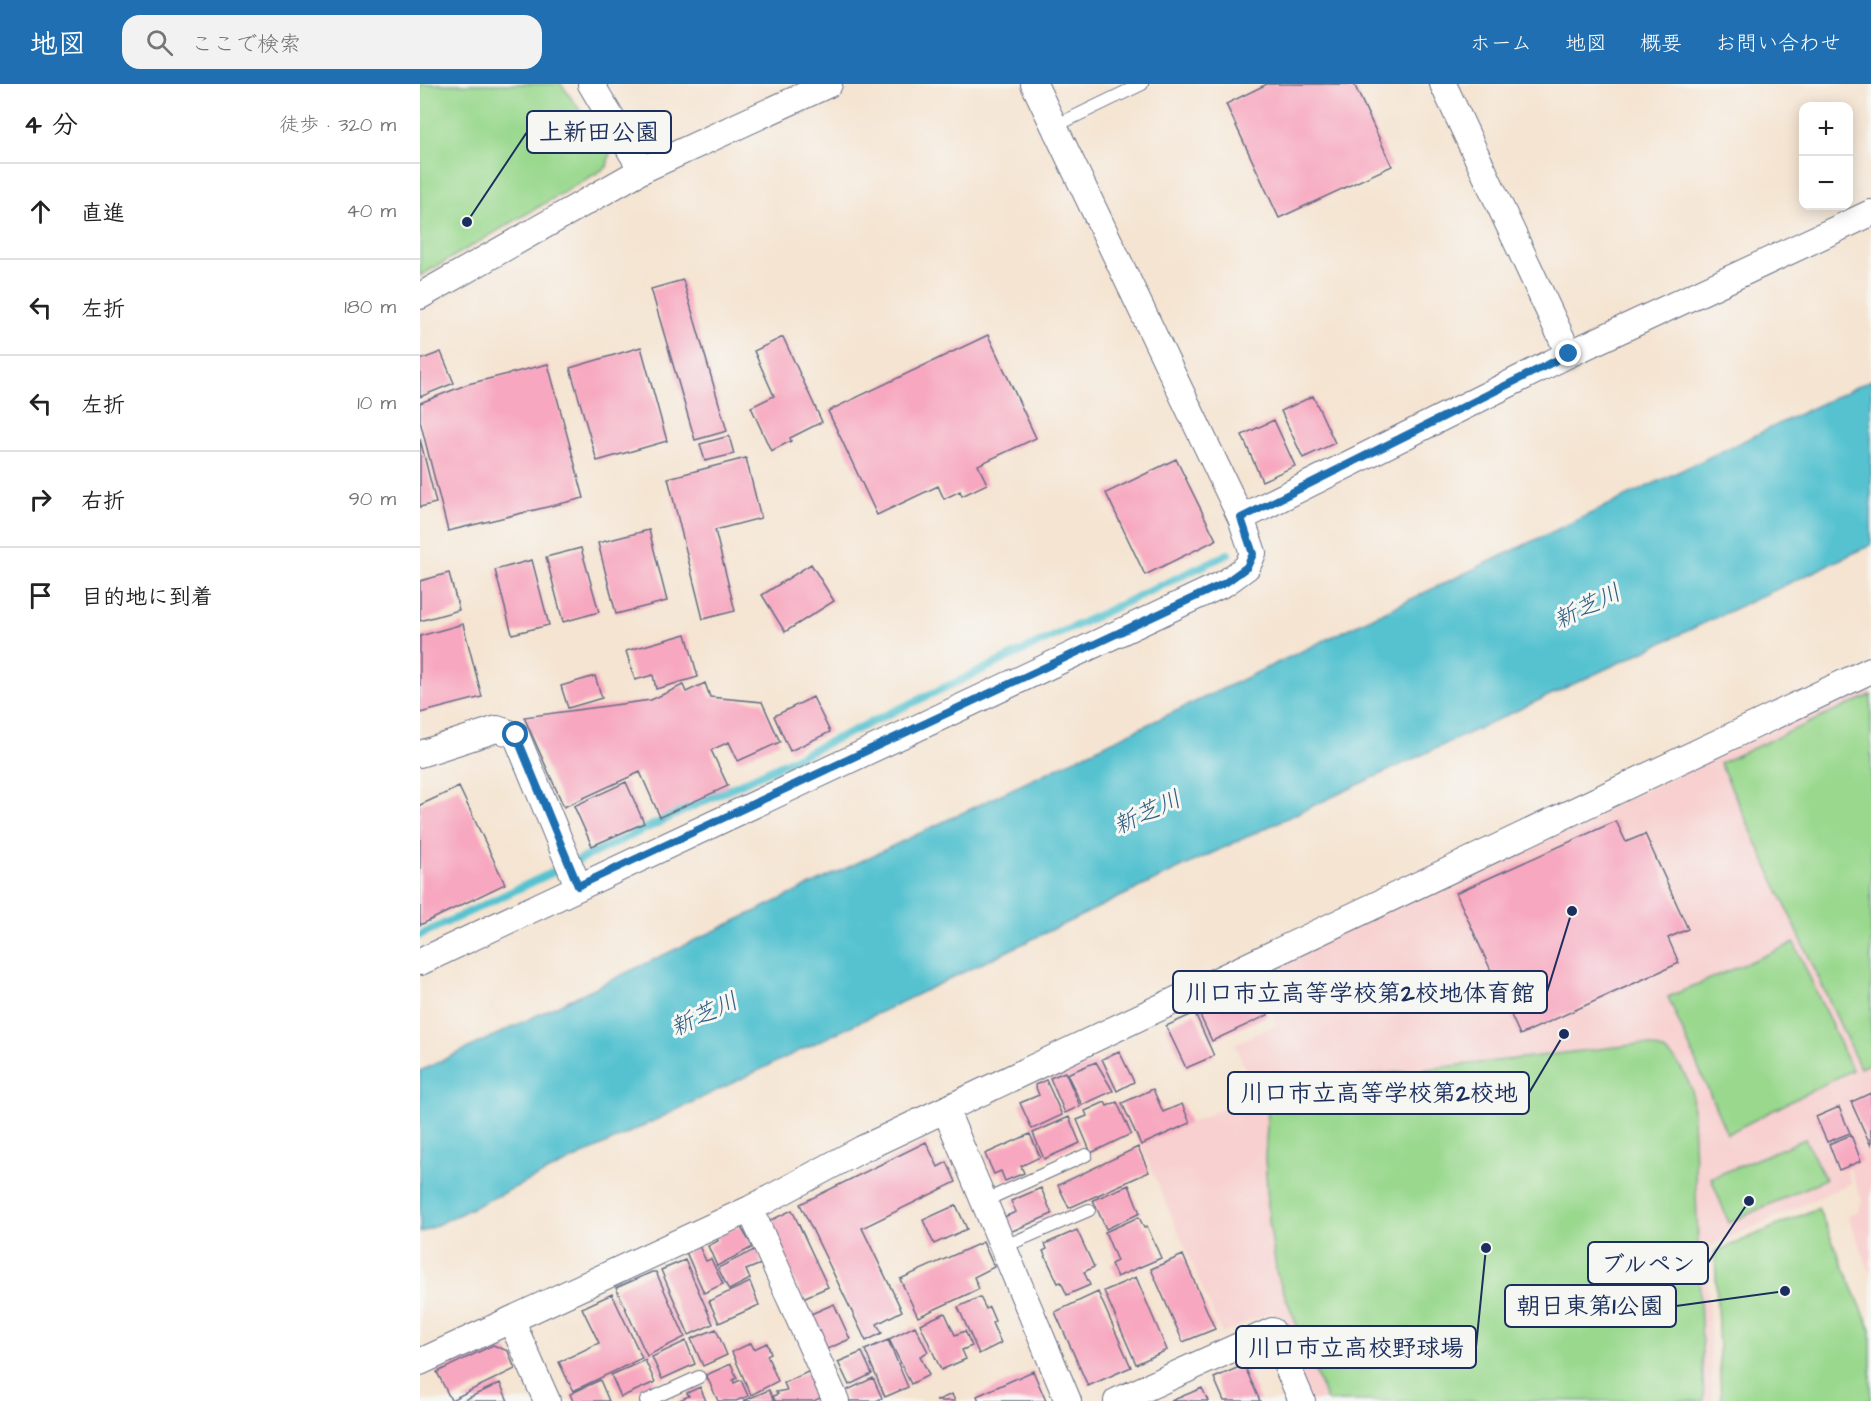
<!DOCTYPE html>
<html lang="ja">
<meta charset="utf-8">
<style>
:root{--surface:#fff;--page:#f2f2f2;--text:#222;--muted:#767676;--line:#e0e0e0;--accent:#1f6fb2}
body{margin:0;font-family:"Architects Daughter","Klee One",sans-serif;background:var(--page);color:var(--text)}
.controls{position:absolute;right:18px;top:18px;display:grid;overflow:hidden;border-radius:12px;box-shadow:0 3px 15px #0003}
.controls button{width:54px;height:54px;display:grid;place-items:center;padding:0;border:0;border-bottom:2px solid var(--line);background:var(--surface);color:var(--text);font:30px sans-serif}
.stop{position:absolute;width:18px;height:18px;margin:-14px;border:4px solid #1f6fb2;border-radius:50%;background:#fff}
.stop.end{background:#1f6fb2;border-color:#fff;box-shadow:0 2px 6px #0008}
.list{margin:0;padding:0;list-style:none}
h2{display:flex;justify-content:space-between;align-items:center;height:78px;margin:0;padding:0 24px;font-size:26px}
h2 small{font-size:20px;font-weight:400;color:var(--muted)}
.list li{display:grid;grid-template-columns:39px 1fr auto;gap:18px;align-items:center;box-sizing:border-box;height:96px;padding:0 24px;border-top:2px solid var(--line)}
.list b{display:block;font-size:22px;white-space:nowrap}
.list em{font-size:20px;font-style:normal;color:var(--muted)}
.icon{flex:none;width:33px;height:33px;fill:none;stroke:currentColor;stroke-width:2;stroke-linecap:round;stroke-linejoin:round}
.map{position:relative;flex:none;width:1451px;height:1317px;overflow:hidden}
header{display:flex;align-items:center;gap:36px;box-sizing:border-box;height:84px;padding:0 30px;background:var(--accent);color:#fff}
header strong{font-size:28px}
nav{display:flex;gap:33px;margin-inline-start:auto;font-size:21px}
.search{width:420px;height:54px;background:var(--page);display:flex;align-items:center;gap:15px;box-sizing:border-box;padding:0 21px;border-radius:18px;color:var(--muted);font-size:22px}
main{display:flex}
aside{flex:1;background:var(--surface)}
.map>svg:first-child{display:block}
</style>
<header>
<strong>地図</strong>
<div class="search"><svg class="icon" aria-label="search" viewBox="0 0 24 24"><circle cx="10" cy="10" r="6"/><path d="M15 15l6 6"/></svg>ここで検索</div>
<nav><a>ホーム</a><a>地図</a><a>概要</a><a>お問い合わせ</a></nav>
</header>
<main>
<aside>
<h2>4 分<small>徒歩 · 320 m</small></h2>
<ul class="list">
<li><svg class="icon" aria-label="ahead" viewBox="0 0 24 24"><path d="M12 20V5M6 11l6-6 6 6"/></svg><div><b>直進</b></div><em>40 m</em></li>
<li><svg class="icon" aria-label="left" viewBox="0 0 24 24"><path d="M17 20v-9H6M10 6l-5 5 5 5"/></svg><div><b>左折</b></div><em>180 m</em></li>
<li><svg class="icon" aria-label="left" viewBox="0 0 24 24"><path d="M17 20v-9H6M10 6l-5 5 5 5"/></svg><div><b>左折</b></div><em>10 m</em></li>
<li><svg class="icon" aria-label="right" viewBox="0 0 24 24"><path d="M7 20v-9h11M14 6l5 5-5 5"/></svg><div><b>右折</b></div><em>90 m</em></li>
<li><svg class="icon" aria-label="arrive" viewBox="0 0 24 24"><path d="M6 21V4h12l-3 4 3 4H6"/></svg><div><b>目的地に到着</b></div></li>
</ul>
</aside>
<div class="map">
<svg width="1451" height="1317" viewBox="0 0 1451 1317">
<rect width="100%" height="100%" fill="#f6f6f2"/>
<filter id="ink" filterUnits="userSpaceOnUse"><feTurbulence type="fractalNoise" baseFrequency=".0167" numOctaves="2"/><feDisplacementMap in="SourceGraphic" scale="12" xChannelSelector="R" yChannelSelector="G"/><feConvolveMatrix kernelMatrix="1 2 1 2 8 2 1 2 1" color-interpolation-filters="sRGB"/></filter>
<filter id="wash" filterUnits="userSpaceOnUse"><feTurbulence type="fractalNoise" baseFrequency=".008" numOctaves="4" result="noise"/><feDisplacementMap in="SourceGraphic" scale="24" xChannelSelector="R" yChannelSelector="G"/><feGaussianBlur stdDeviation="1.35" result="paint"/><feColorMatrix in="noise" values="0 0 0 0 0 0 0 0 0 0 0 0 0 0 0 0 0 1.4 0 .05"/><feComposite in="paint" operator="in"/></filter>
<g filter="url(#wash)">
<rect width="100%" height="100%" fill="#f5e4d1"/>
<path fill="#f7d0cf" d="M1451,601V1190L1428,1132L1438,1128L1442,1116L1406,1025L1431,1099L1286,1164L1293,1317H892L853,1227L802,1250L721,1061L836,1010L815,960L857,940L836,892L943,838Z"/>
<path fill="#99d88d" stroke="#5a8476" stroke-width="1.5" d="M0,0H141L190,68L187,83L0,192Z
M1451,611V979L1440,984L1300,679Z
M1374,859L1432,986L1307,1050L1248,913Z
M1221,960C1253,965 1259,978 1272,1006L1284,1317H907L857,1191L849,1137L845,1073L848,1026L905,997Z
M1385,1055L1405,1095L1309,1139L1291,1094Z
M1398,1124L1451,1246V1317H1301L1295,1168Z"/>
<path fill="#57c2d0" stroke="#397897" stroke-width="1.5" d="M1451,296V461L773,778L0,1149V987Z"/>
<g fill="none" stroke-linecap="round" stroke-linejoin="round">
<path stroke="#57c2d0" stroke-width="8" d="M0,851L808,470"/>
</g>
<g id="blocks">
<path fill="#f7a7bf" d="M847,0H934L972,82L859,134L806,20Z
M263,196L307,347L275,356L231,205Z
M568,251L616,354L558,381L567,400L542,412L540,407L524,415L518,402L457,431L408,327Z
M363,253L402,338L370,354L371,357L351,367L331,323L354,312L334,267Z
M221,263L247,357L177,377L150,284Z
M21,268L34,299L0,313V276Z
M128,280L164,414L28,447L0,337V319L48,300Z
M893,312L915,359L883,374L861,327Z
M854,336L875,382L842,397L822,351Z
M309,352L314,370L285,377L280,360Z
M0,355L16,419L0,423Z
M326,374L341,434L295,446L315,527L283,535L248,394Z
M756,375L796,456L725,491L686,409Z
M229,446L247,517L196,530L178,459Z
M161,464L179,528L143,538L126,473Z
M112,476L129,541L92,550L75,486Z
M391,480L414,517L365,548L342,511Z
M29,489L39,526L0,537V497Z
M43,540L62,613L0,629V552Z
M266,550L278,593L236,605L233,591L215,596L206,567Z
M175,592L182,614L148,624L141,602Z
M285,599L290,613L342,618L360,658L318,677L309,658L291,666L308,702L240,733L220,688L144,723L104,633L231,616L263,601L266,608Z
M393,613L410,648L370,667L354,632Z
M206,698L224,739L172,762L154,722Z
M39,703L85,800L0,841V721Z
M1196,737L1206,758L1225,750L1268,845L1248,854L1259,879L1100,951L1036,809Z
M832,899L848,931L792,957L777,925Z
M775,929L794,972L766,984L746,942Z
M699,967L714,998L697,1007L682,975Z
M676,978L693,1007L662,1021L647,990Z
M645,988L660,1022L645,1029L630,994Z
M626,996L642,1031L612,1045L600,1019L619,1011L615,1001Z
M733,1005L743,1028L762,1020L770,1039L721,1061L702,1019Z
M1451,1009V1062L1431,1018Z
M685,1018L687,1022L697,1018L711,1050L671,1069L657,1036L667,1032L665,1027Z
M1419,1023L1430,1049L1407,1058L1396,1033Z
M649,1033L660,1059L624,1075L613,1049Z
M610,1050L620,1073L601,1082L604,1089L585,1097L581,1087L574,1090L565,1070Z
M1431,1051L1441,1077L1419,1086L1409,1060Z
M506,1058L518,1083L527,1078L536,1098L442,1144L482,1227L457,1240L462,1249L446,1257L380,1120Z
M718,1063L729,1088L649,1124L638,1101Z
M709,1101L720,1129L686,1145L673,1116Z
M621,1104L632,1130L590,1148L584,1133L596,1128L591,1117Z
M536,1121L547,1145L514,1160L503,1136Z
M372,1126L408,1203L383,1214L347,1138Z
M719,1133L724,1144L727,1142L741,1174L697,1193L691,1180L697,1177L685,1148Z
M320,1142L333,1163L297,1182L288,1162L298,1157L296,1153Z
M657,1146L674,1183L664,1188L670,1201L647,1211L641,1198L638,1199L623,1167L627,1165L625,1160Z
M563,1158L574,1183L554,1193L559,1205L498,1233L480,1195Z
M279,1162L286,1177L291,1175L303,1200L284,1209L266,1168Z
M338,1164L341,1180L326,1186L330,1195L309,1206L298,1184Z
M763,1171L795,1245L763,1258L731,1185Z
M265,1176L293,1240L269,1251L241,1186Z
M232,1188H236L265,1253L227,1272L196,1204Z
M716,1193L747,1266L716,1280L684,1207Z
M330,1198L339,1221L299,1239L289,1217Z
M678,1208L711,1283L668,1302L635,1228Z
M192,1210L222,1274L153,1307L139,1278L179,1259L162,1224Z
M560,1213L566,1225L569,1223L575,1237L572,1239L581,1259L559,1270L538,1223Z
M414,1220L430,1255L407,1265L391,1230Z
M525,1229L535,1251L545,1247L552,1262L542,1266L546,1275L521,1286L500,1240Z
M495,1242L508,1268L500,1272L509,1291L491,1300L469,1255Z
M296,1245L307,1271L283,1282L271,1255Z
M468,1256L488,1303L465,1313L445,1266Z
M266,1257L275,1280L242,1295L232,1273Z
M331,1259L334,1265L347,1259L351,1269L347,1271L358,1297L331,1311L312,1268Z
M73,1261L88,1267L95,1285L31,1316L17,1288Z
M442,1268L452,1290L429,1301L418,1278Z
M225,1276L235,1298L201,1313L191,1291Z
M311,1280L317,1294L313,1296L314,1299L321,1296L328,1312L316,1317H298L286,1291Z
M824,1281L840,1317H804L794,1294Z
M392,1286L402,1313L394,1317H355L353,1312L358,1310L356,1308L367,1306L364,1299Z
M613,1287L626,1317H559L557,1312Z
M453,1294L462,1314L456,1317H427L423,1308Z
M180,1296L189,1317H153L150,1310Z
M80,1299L88,1317H42Z
M280,1303L286,1317H257L269,1312L267,1309Z
M782,1304L788,1317H751Z
M349,1306L354,1317H323Z
M532,1310L535,1317H516Z"/>
</g>
</g>
<g filter="url(#ink)">
<use href="#blocks" fill-opacity="0" stroke="#676e86" stroke-width="1.5"/>
<g fill="none" stroke-linecap="round" stroke-linejoin="round">
<g stroke="#676e86" stroke-width="14">
<path id="service" d="M635,42L722,0
M564,1117L666,1071
M583,1163L669,1126
M226,1317L279,1293"/>
</g>
<g stroke="#676e86" stroke-width="28">
<path id="minor" d="M171,0L222,86
M614,0L821,434
M1023,0L1149,270
M0,212L222,86L409,0
M0,670L77,645L96,651L158,802
M0,878L805,499L827,483L833,469L821,434L1149,270L1451,129
M526,1027L648,1317
M330,1125L416,1317
M91,1236L127,1317
M0,1278L330,1125L442,1065L1451,586
M697,1317L852,1247L882,1317"/>
</g>
<use href="#service" stroke="#fff" stroke-width="12"/>
<use href="#minor" stroke="#fff" stroke-width="26"/>
</g>
</g>
<g fill="none" stroke-linecap="round" stroke-linejoin="round" filter="url(#ink)">
<path stroke="#1f6fb2" stroke-width="8" d="M96,651L158,802L805,499L827,483L833,470L821,434L1149,270"/>
</g>
<g text-anchor="middle" stroke-width="6" stroke-linejoin="round" paint-order="stroke">
<g font-size="24" font-style="italic" fill="#2d5b80" stroke="#f6f6f2">
<text transform="translate(1167 522) rotate(-26)" y="8">新芝川</text>
<text transform="translate(727 728) rotate(-25)" y="8">新芝川</text>
<text transform="translate(284 930) rotate(-25)" y="8">新芝川</text>
</g>
</g>
<path fill="none" stroke="#1b2f5e" stroke-width="2" d="M47 138L107 48M1152 827L1127 908M1144 950L1109 1009M1329 1117L1288 1179M1365 1207L1256 1222M1066 1164L1056 1263"/>
<g fill="#1b2f5e" stroke="#f6f6f2" stroke-width="2">
<circle cx="47" cy="138" r="6"/>
<circle cx="1152" cy="827" r="6"/>
<circle cx="1144" cy="950" r="6"/>
<circle cx="1329" cy="1117" r="6"/>
<circle cx="1365" cy="1207" r="6"/>
<circle cx="1066" cy="1164" r="6"/>
</g>
<g fill="#f6f6f2" stroke="#1b2f5e" stroke-width="2">
<rect x="107" y="27" width="144" height="42" rx="6"/>
<rect x="753" y="887" width="374" height="42" rx="6"/>
<rect x="808" y="988" width="301" height="42" rx="6"/>
<rect x="1168" y="1158" width="120" height="42" rx="6"/>
<rect x="1085" y="1201" width="171" height="42" rx="6"/>
<rect x="816" y="1242" width="240" height="42" rx="6"/>
</g>
<g font-size="24" text-anchor="middle" font-weight="bold" fill="#1b2f5e">
<text x="179" y="56">上新田公園</text>
<text x="940" y="917">川口市立高等学校第2校地体育館</text>
<text x="959" y="1017">川口市立高等学校第2校地</text>
<text x="1228" y="1188">ブルペン</text>
<text x="1170" y="1230">朝日東第1公園</text>
<text x="936" y="1272">川口市立高校野球場</text>
</g>
</svg>
<div class="controls">
<button>+</button>
<button>−</button>
</div>
<div class="stop" style="left:96px;top:651px"></div>
<div class="stop end" style="left:1149px;top:270px"></div>
</div>
</main>
